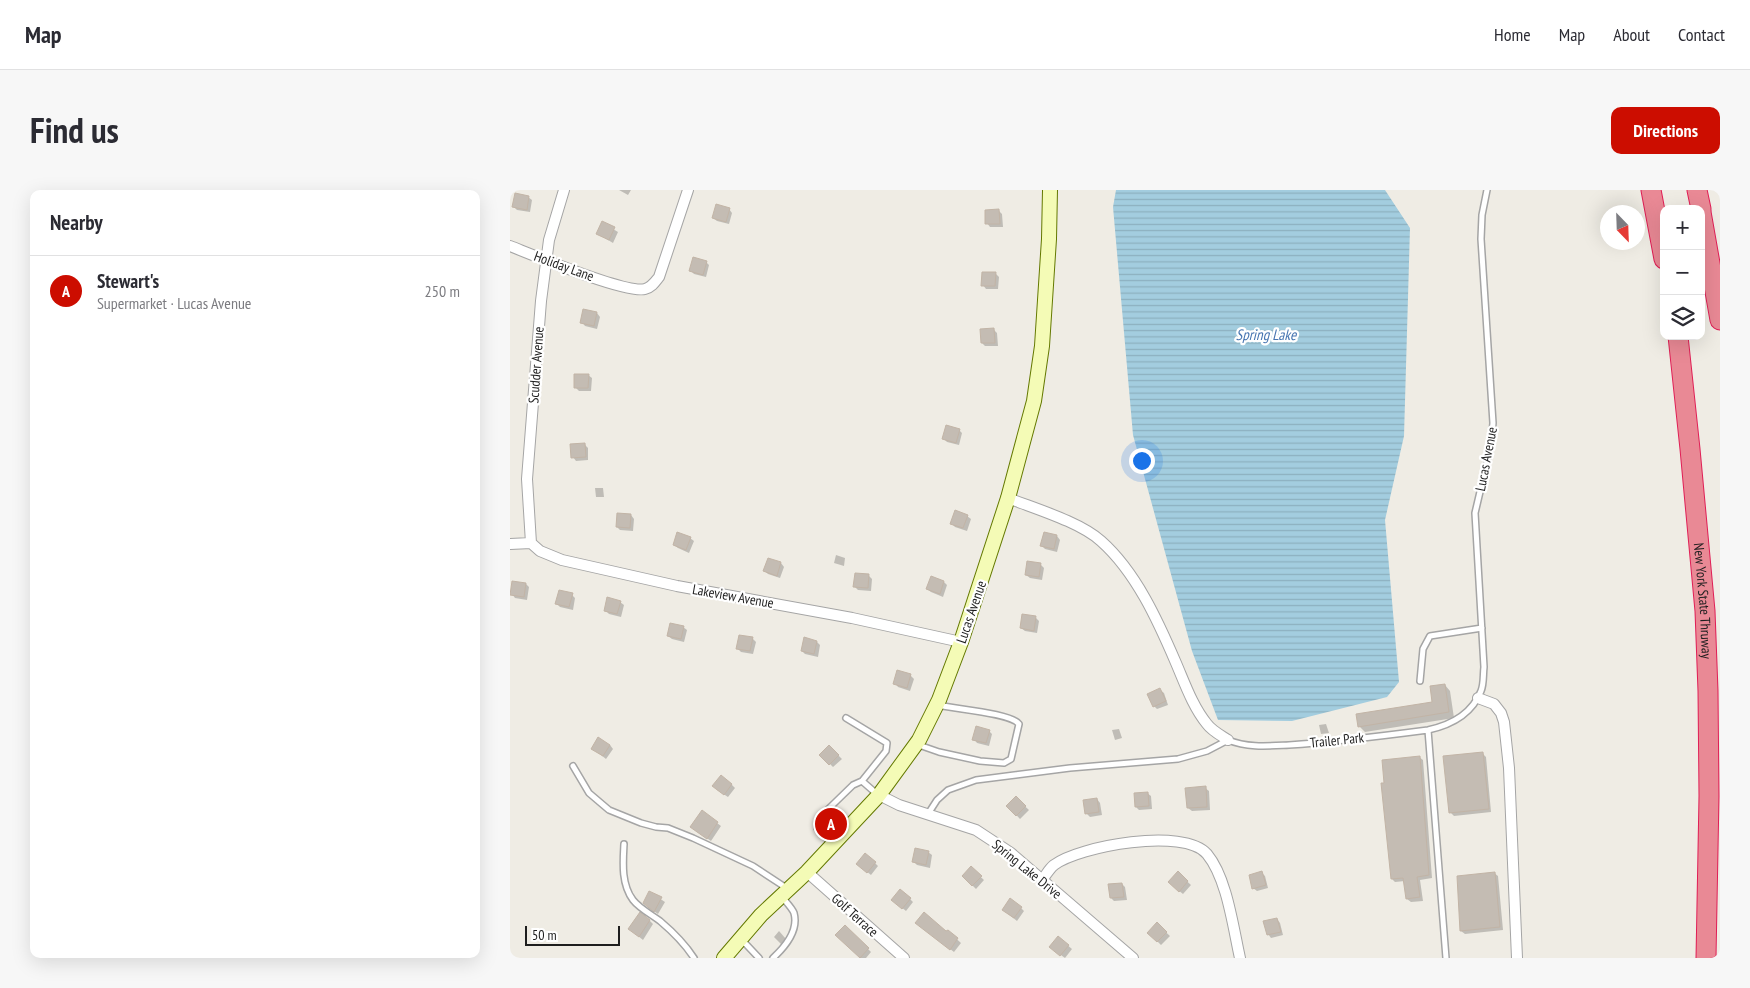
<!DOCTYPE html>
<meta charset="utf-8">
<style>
:root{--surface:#fff;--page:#f7f7f7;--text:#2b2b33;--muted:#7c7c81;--line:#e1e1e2;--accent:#cc0d00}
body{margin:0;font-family:"PT Sans Narrow",sans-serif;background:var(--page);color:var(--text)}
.controls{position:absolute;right:15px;top:15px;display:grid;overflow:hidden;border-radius:10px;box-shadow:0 5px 20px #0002}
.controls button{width:45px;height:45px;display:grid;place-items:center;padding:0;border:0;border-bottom:1px solid var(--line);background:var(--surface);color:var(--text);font:25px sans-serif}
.compass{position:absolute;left:1090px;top:15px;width:45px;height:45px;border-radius:50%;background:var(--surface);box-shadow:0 5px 20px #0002;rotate:157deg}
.scale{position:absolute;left:15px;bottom:12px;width:95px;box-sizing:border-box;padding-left:5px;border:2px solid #1e1e1e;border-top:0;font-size:14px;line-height:18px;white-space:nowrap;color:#1e1e1e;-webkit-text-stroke:4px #fff;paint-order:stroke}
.you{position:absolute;left:631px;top:270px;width:18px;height:18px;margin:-12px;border:4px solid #fff;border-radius:50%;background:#1a73e8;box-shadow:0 0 0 8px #1a73e833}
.badge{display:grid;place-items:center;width:32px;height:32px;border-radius:50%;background:var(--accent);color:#fff;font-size:16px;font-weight:700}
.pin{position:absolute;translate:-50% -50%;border:2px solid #fff;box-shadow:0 1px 5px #0006}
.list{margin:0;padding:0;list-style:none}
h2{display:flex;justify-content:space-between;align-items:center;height:65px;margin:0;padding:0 20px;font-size:21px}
h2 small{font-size:16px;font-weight:400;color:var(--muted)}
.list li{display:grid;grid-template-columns:32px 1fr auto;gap:15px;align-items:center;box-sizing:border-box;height:70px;padding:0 20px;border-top:1px solid var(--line)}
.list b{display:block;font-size:19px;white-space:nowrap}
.list p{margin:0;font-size:16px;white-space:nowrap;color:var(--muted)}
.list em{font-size:16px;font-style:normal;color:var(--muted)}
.icon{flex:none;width:28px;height:28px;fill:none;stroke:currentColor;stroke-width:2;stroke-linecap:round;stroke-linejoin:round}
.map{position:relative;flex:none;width:1210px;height:768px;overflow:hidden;border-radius:10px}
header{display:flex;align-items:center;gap:30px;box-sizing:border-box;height:70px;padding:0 25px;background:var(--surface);border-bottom:1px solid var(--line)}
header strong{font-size:24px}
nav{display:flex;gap:28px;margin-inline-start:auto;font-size:18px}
.intro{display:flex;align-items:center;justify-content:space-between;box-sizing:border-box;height:120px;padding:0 30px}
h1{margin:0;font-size:35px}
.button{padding:12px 22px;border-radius:10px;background:var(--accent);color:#fff;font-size:18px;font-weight:700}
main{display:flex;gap:30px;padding:0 30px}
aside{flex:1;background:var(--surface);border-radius:10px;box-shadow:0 5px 20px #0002}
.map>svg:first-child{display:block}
</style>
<header>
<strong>Map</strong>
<nav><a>Home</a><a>Map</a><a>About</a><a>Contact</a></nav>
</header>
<div class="intro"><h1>Find us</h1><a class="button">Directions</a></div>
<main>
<aside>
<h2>Nearby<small></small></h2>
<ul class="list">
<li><span class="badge">A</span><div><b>Stewart's</b><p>Supermarket · Lucas Avenue</p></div><em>250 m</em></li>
</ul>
</aside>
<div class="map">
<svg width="1210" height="768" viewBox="0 0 1210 768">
<defs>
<pattern id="water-rules" width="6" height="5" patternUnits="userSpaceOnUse" patternTransform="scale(1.25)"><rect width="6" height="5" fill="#a3cddf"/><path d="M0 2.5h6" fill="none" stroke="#8cb0bf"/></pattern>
</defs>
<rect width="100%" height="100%" fill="#efece4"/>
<path fill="url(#water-rules)" d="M606,0H875L900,38L894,246L875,330L889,492L877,507L782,531L708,530L682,461L623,245L603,17Z"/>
<path fill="#0003" d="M109,0H121L118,5Z
M18,7L22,10L20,22L7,20L4,17Z
M219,19L222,23L219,34L207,31L203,28Z
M489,21L492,24L493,37H480L477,33Z
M93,33L108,42L103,53L88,44Z
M196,72L199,75L196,87L184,84L180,80Z
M485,83L489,87L488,99H476L473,95Z
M87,123L90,127L87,139L75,136L72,132Z
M484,140L487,143L488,156H475L472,153Z
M78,185L82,188L81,201H69L65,197Z
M449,240L452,243L449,255L437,252L433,248Z
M74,254L78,258V270L66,271L63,267Z
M85,298H93L94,307H86Z
M121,325L124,329L123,341L110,340L107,337Z
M457,326L461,329L457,341L445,337L441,333Z
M534,343L547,346L550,350L547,362L535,359L531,355Z
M180,348L184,351L179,363L168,358L164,355Z
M326,365L335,368L334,376L324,373Z
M259,369L271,373L274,377L270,388L258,384L255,381Z
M530,374L534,378L532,390L520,388L516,385Z
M358,385L362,389L361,401L348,400L345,397Z
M4,392L16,394L19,397L17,410L5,408L2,404Z
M434,392L437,395L433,407L421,402L417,399Z
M62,405L65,408L63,420L50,417L47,414Z
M110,412L114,415L111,427L99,424L95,420Z
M526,428L529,431L527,443L515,441L511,438Z
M173,437L177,440L174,452L162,449L158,446Z
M242,448L246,452L243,464L231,462L227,458Z
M307,452L310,455L308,467L295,464L292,461Z
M400,485L404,489L400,501L388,497L385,493Z
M935,495L940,501L944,528L855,542L850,537L848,525L924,513Z
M650,500L654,503L658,515L647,519L644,516Z
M816,534L819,543L811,544L809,535Z
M609,539L612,548L605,550L602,540Z
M479,541L482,544L479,556L467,553L464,549Z
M100,555L103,559L96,569L82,558Z
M319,556L332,569L323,577L311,565Z
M973,564L976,567L981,622L944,626L940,622Z
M909,567L913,570L922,688L910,690L913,711L901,712L897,709L895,691L885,692L882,689Z
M221,594L225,598L218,607L207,600Z
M695,598L699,601L700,620L682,621L678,618Z
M637,603L641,606L642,619L629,620L626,617Z
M506,608L519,620L510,629L498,616Z
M587,609L590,613L592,625L580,627L576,623Z
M192,622L211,636L201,651L185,640Z
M418,662L422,665L420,678L407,675L404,672Z
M365,673L368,676L361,685L351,677Z
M461,678L474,690L466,699L453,686Z
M668,683L681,695L673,704L663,696Z
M752,683L755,686L758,698L747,701L743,698Z
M984,683L988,686L993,740L955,744L951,741Z
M612,694L615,697L617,710L604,711L601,708Z
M140,702L155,712L148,724L138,717Z
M400,709L403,712L396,721L386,713Z
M511,718L514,721L507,731L497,723Z
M767,729L770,733L773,745L761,748L758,744Z
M139,730L143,734L133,750L123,742Z
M647,734L660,746L651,755L639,743Z
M335,736L361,762L356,768H351L327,745Z
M410,736L436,743L438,741L451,753L444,762Z
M269,741L276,749L271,754L264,747Z
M549,748L562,759L555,768L544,760Z"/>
<path fill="#c4bcb3" stroke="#c2b4a6" d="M5,3L19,6L17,20L2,17Z
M206,14L220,18L216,32L202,28Z
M489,19L490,34H475V20Z
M92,31L105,37L99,50L86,44Z
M183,67L197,71L193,85L179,81Z
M472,82H486L485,96H471Z
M73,119L87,122L84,136L70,133Z
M484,138L485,153H471L470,139Z
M64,184H79L78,198H64Z
M436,235L450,239L446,253L432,249Z
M75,253L76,267L61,268L60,254Z
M445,320L458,325L453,338L440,334Z
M107,323L121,324L120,338L106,337Z
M167,342L181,347L176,360L163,355Z
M534,342L547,345L544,359L530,356Z
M258,368L271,372L267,386L253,381Z
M517,371L531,373L529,387L515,385Z
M345,383L359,384L358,398L343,397Z
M421,386L434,391L430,404L416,399Z
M2,391L16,393L14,407L0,405Z
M49,400L63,403L59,417L45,414Z
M97,407L111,411L107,424L94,421Z
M512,424L526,426L524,441L510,438Z
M160,433L174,436L171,449L157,446Z
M229,445L243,447L240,461L226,459Z
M294,447L307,451L304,464L291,461Z
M387,480L401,484L397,498L383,494Z
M935,494L939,522L848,537L846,524L922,512L920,496Z
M650,498L656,511L643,517L637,504Z
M466,536L480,540L476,553L462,550Z
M88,547L100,555L93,566L81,559Z
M319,555L329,565L319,575L309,565Z
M973,562L979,619L939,623L933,566Z
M910,566L919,685L907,687L910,707L896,709L893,688L881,689L871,593H874L872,570Z
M211,585L222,594L214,605L202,596Z
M696,596L697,617L677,618L675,598Z
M638,602L639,616L625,617L624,603Z
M506,606L516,616L506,626L496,616Z
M587,608L589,622L575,624L573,610Z
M192,620L208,632L197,649L180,637Z
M405,658L419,661L416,675L402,672Z
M355,663L366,672L357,683L346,674Z
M461,676L472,686L462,696L452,686Z
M668,681L678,691L669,702L658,692Z
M752,681L756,695L742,699L739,685Z
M985,682L990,737L950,741L947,686Z
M612,693L614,707L600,708L598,694Z
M390,699L401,708L392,719L381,710Z
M139,701L152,707L144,722L133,713Z
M500,708L512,717L504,728L492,720Z
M130,722L140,730L129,747L118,739Z
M414,722L436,741L438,740L448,748L440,760L405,733Z
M767,728L771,742L757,745L753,731Z
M647,732L657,742L647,752L637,743Z
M335,735L359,758L350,768L325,745Z
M548,746L559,755L550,766L539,757Z"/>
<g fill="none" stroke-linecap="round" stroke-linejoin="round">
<g stroke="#a5a5a5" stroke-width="8">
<path id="lane" d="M910,491L913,459L920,446L972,438
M336,528L377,553L376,561L352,591
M918,540L936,768
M406,554L429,562L470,571L494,573L501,569L509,534C501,523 444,519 428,515
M63,576L79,603L99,620L131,633L146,637L158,638L183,648L243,676L278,699
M418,624L427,610L438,600L466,590L560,578L668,569L697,561L718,550C738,558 758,556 779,555C826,552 872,546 918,540C941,535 962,524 971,501C974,494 973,485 974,477L965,323L981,255L983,233L971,49L972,25L977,0
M321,653L307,638L308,629L343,595L352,591L368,605
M114,654C113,672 111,694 123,710C129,718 142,725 150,731C163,742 175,754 184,768
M232,750L249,768
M263,768C275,757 289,741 284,723C282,718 276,712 272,707"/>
</g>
<g stroke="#a5a5a5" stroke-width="12">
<path id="street" d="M0,56C23,65 116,104 135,99C142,97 145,92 149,87L178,0
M498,308C526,319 570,332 591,351C626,382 648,431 666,473C675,494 683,517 697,534C702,541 712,546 718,550
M21,353L17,289L31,111L39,50L54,0
M0,354L21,353L30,361L52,370L167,396L342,428L451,452
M968,508L984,514L991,523L994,532L999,578L1007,768
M369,605L389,615L466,640L501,663L623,768
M297,682L394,768
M532,690C536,685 539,679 544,675C569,656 674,637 697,664C717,688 723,737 730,768"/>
</g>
<g stroke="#647901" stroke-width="16">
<path id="secondary" d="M214,768L251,725L297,682L369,605L409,550L429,510L451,452L498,308L524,211L532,156L539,49L540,0"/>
</g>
<g stroke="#e01e55" stroke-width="21">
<g id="highway">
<path d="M1141,0L1154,69"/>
<path d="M1187,0L1191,19"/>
<path d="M1191,22L1210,130"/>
<path id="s1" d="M1168,146L1180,259L1195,421L1198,501L1199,606L1196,768"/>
</g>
</g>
<use href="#lane" stroke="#fff" stroke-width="5"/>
<use href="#street" stroke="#fff" stroke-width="10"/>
<use href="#secondary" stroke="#f4fbb6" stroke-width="14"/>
<use href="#highway" stroke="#e98995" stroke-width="19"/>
</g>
<g text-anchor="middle" stroke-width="4.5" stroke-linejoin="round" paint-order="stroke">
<g font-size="14" fill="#1e1e1e" stroke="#fff">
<text transform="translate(54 76) rotate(20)" y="5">Holiday Lane</text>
<text transform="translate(26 175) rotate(-86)" y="5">Scudder Avenue</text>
<text transform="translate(976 269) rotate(-79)" y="5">Lucas Avenue</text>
<text transform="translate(223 406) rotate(10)" y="5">Lakeview Avenue</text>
<text dy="5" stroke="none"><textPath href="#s1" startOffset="266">New York State Thruway</textPath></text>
<text transform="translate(461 422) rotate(-71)" y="5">Lucas Avenue</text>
<text transform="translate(827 550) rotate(-6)" y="5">Trailer Park</text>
<text transform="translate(517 679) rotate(39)" y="5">Spring Lake Drive</text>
<text transform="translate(345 725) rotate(42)" y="5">Golf Terrace</text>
</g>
<g font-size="15" font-style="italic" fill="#4775b1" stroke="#fff">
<text x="756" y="150">Spring Lake</text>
</g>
</g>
</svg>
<div class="controls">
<button>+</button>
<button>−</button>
<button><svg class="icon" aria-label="layers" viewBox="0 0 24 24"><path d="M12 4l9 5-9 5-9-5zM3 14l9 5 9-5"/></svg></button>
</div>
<svg class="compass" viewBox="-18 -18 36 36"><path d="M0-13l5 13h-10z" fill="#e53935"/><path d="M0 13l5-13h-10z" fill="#7c7c81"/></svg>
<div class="scale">50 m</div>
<div class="you"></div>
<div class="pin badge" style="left:321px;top:634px">A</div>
</div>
</main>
